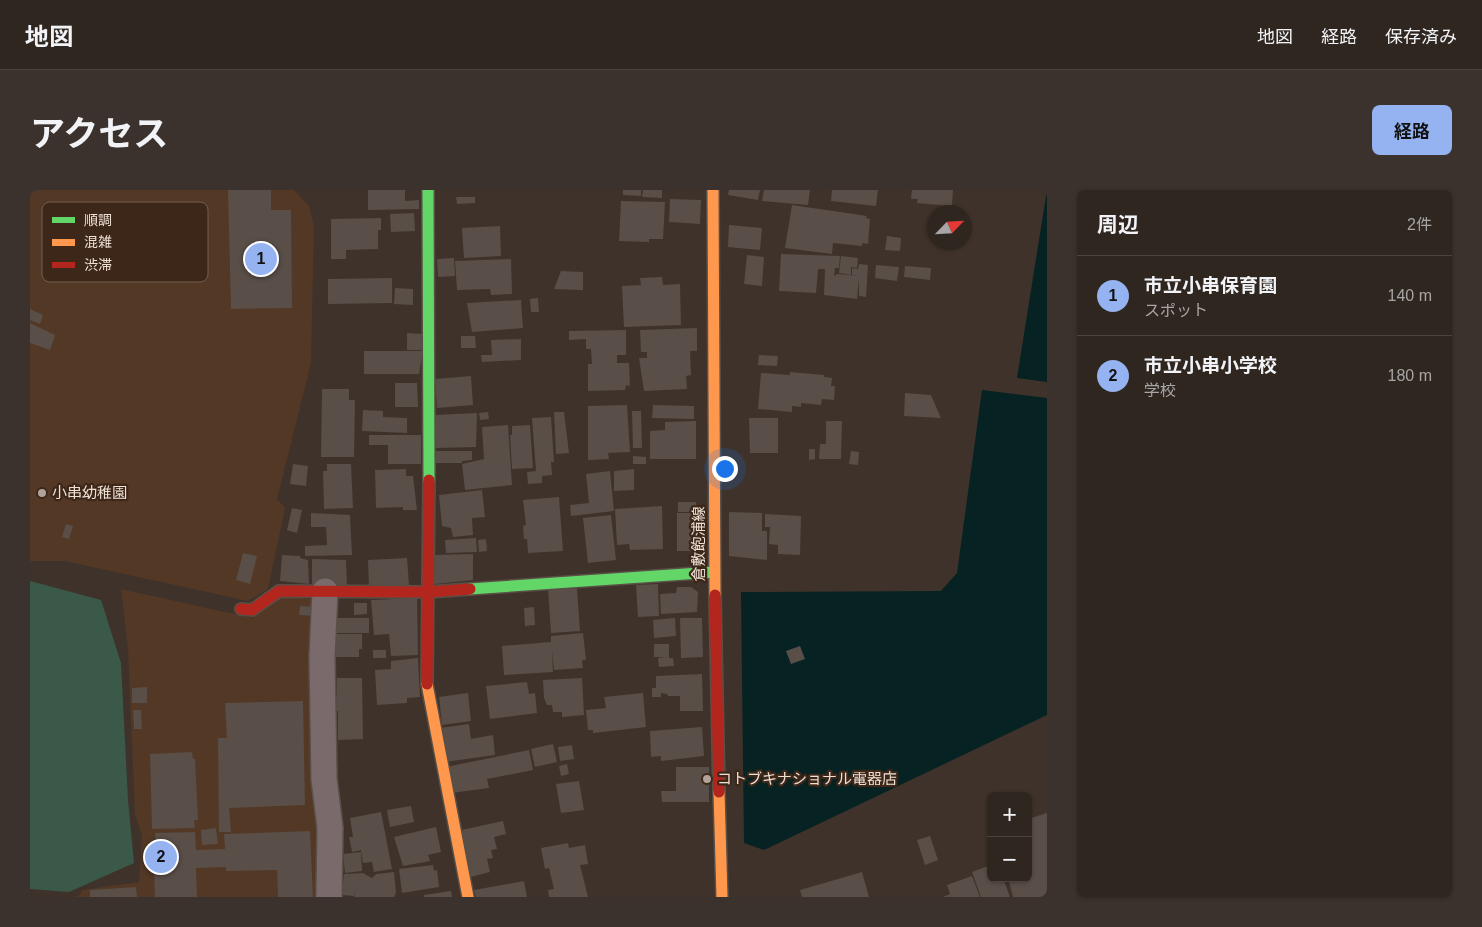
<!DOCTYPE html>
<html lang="ja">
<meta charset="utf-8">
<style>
:root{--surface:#2f2620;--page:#3b322d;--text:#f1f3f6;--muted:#a7a5a5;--line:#4a433e;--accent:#95b2f1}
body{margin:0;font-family:Helvetica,"Noto Sans JP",sans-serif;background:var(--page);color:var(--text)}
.controls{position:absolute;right:15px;bottom:15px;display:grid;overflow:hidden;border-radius:8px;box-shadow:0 1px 4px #0004}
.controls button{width:45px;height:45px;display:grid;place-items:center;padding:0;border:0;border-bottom:1px solid var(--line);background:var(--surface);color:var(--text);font:25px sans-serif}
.compass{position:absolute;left:897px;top:15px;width:45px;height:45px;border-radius:50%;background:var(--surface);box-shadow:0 1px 4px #0004;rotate:65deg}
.you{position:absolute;left:694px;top:278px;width:18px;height:18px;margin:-12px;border:4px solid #fff;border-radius:50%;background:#1a73e8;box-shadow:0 0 0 8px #1a73e833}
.badge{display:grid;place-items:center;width:32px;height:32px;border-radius:50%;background:var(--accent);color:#111;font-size:16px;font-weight:700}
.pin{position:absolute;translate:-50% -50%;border:2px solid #fff;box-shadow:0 1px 5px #0006}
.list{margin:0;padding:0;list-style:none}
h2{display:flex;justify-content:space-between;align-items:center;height:65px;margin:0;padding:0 20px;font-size:21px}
h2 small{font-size:16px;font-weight:400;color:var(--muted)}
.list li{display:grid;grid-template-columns:32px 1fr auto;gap:15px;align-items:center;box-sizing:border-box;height:80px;padding:0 20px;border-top:1px solid var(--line)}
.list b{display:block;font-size:19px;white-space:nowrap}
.list p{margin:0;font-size:16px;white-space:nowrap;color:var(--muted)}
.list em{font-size:16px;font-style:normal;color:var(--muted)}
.map{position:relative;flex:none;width:1017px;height:707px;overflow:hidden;border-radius:8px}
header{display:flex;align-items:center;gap:30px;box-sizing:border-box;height:70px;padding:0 25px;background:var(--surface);border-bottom:1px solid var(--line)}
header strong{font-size:24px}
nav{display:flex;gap:28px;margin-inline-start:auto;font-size:18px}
.intro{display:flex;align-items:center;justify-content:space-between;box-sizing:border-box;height:120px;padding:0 30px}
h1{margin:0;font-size:35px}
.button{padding:12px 22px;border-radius:8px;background:var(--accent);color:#111;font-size:18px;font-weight:700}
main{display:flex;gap:30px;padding:0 30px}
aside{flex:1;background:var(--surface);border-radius:8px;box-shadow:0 1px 4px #0004}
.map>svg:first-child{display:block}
</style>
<header>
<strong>地図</strong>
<nav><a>地図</a><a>経路</a><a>保存済み</a></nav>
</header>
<div class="intro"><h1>アクセス</h1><a class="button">経路</a></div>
<main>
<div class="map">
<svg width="1017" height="707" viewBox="0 0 1017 707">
<rect width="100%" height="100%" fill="#3f322a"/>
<path fill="#523825" d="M0,0H264L279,16L284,36L281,173L247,309L255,318L238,399L218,411L35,371H0Z
M91,399L222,428L250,407L288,409L289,707H42L49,706L52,700L109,692L112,646L105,624L98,459Z"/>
<path fill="#3a5949" d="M0,391L71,410L91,473L98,610L104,673L39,702L0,699Z"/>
<path fill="#062223" d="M1017,0V192L987,188Z
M952,200L1017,208V525L734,660L714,653L711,402L911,401L927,383Z"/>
<path fill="#594e48" d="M198,0H241V20H261L262,118L201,119Z
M338,0H375V11L389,10V19L338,20Z
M593,0H611V6L593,5Z
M613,0H632V8L612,7Z
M699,0H730L728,10L698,5Z
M734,0H780L778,15L732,11Z
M802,0H848L846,16L801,11Z
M882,0H923L922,16L887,13L888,9H881Z
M426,7H445V13L427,14Z
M640,9L671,10L670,34L639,32Z
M591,11L635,12L633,49H619V52L589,51Z
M762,15L837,26L836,28L840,29L838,54L832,53V56L803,53L802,64L755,58Z
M384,23L385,41L361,42L360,24Z
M351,28V40H348V59L316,60V69H301V29Z
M699,35L732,38L730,60L698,57Z
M470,36L471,66L434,68L432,38Z
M857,46L871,48L870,61L855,60Z
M751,64L810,66L809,78H805L804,86L807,84L830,86L822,85V78L828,79L829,74L838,75L836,107L829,106V89L827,109L794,105L795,79H788L786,103L749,101Z
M717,65L734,67L732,96L714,94Z
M811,66L828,68L827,78L821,77V85L809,83Z
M424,68L425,86L408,87L407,69Z
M481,69L482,104L461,105L460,99L427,100L425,71Z
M846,75L869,77L867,91L845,88Z
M875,76L901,78L900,90L874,87Z
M531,81L553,82V100L524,99Z
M632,87L633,95L650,94L651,135L594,137L592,96L611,95L610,88Z
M362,88V113L298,114V89Z
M365,98L383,99V115L364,114Z
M508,108L509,122H501L500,109Z
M491,110L493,138L442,142L437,113Z
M0,119L13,125L10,134L0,130Z
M0,133L25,145L20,160L0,153Z
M667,138V161H660L661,185L656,186L657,199L614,201L609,168H617V162H611L610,140Z
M596,140V165H587V173H599L600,196L596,195L595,200L558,201V174H562L561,159H556V149L539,150V141Z
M377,143L393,144V160H377Z
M431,146H445L446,158H431Z
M491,149V170L452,172L451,165H462L461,150Z
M334,161H393L389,184H334Z
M729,165L748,166L747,176L728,175Z
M760,182L794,185V187L802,188L801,196H805L804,210L792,209L791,215L771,213V217L762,216V222L728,219L731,183L760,185Z
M441,186L443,215L407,218L405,189Z
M365,193H387L388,217H365Z
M292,199H319V210H325L324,267H291Z
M875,203L901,205L911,228L874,226Z
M597,215L600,262L578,263L579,269L558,270V216Z
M623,215L664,216V229L622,228Z
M333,220L353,221V227L377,228V243L332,241Z
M602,221H611L612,258H603Z
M458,222L459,229L450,230L449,223Z
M524,222H534L539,263L526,264Z
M447,223L446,257L405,258V225Z
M521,227L524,272H521L522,285L512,286V293L498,294L497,282L506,281L502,228Z
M719,228H748V263H720Z
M666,231V269H620V241L635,240V232Z
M796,231H812L811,269H789L790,254H796Z
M478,235L482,295L435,300L432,274L454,269L452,237Z
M500,235L503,278L482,279L480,245H482V236Z
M339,245H391V274H358V255H339Z
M779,259H785V269L779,270Z
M404,261H442V270L432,271V273H404Z
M821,261L829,262L828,275L819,274Z
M603,266L616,267V274H603Z
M263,274L278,276L276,296L260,294Z
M297,274H321L323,318L294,319L293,281H297Z
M376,279V286H383L387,320H373V317L346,318L345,280Z
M604,279V300L584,301V281Z
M580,281L584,321L541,326L540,315L559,313L556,284Z
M452,300L455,327L442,328L443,345L423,347L421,338L412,336L409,305Z
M529,307L533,361L498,363L497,349H494L493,336L496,335L493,310Z
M648,312H666V322H648Z
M632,316L633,359L600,360L599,354L587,355L585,319Z
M262,318L272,320L267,343L257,340Z
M699,322L732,323V341H737V370L699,366Z
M281,323L320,325L322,365L275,366V356L297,355L296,337H281Z
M647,323H668V361H647Z
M735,324L771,326L770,365L748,364V355L739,354L740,337H735Z
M581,325L586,370L558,373L553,328Z
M36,334L43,336L39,349L32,347Z
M446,348L447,362L416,363L415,350Z
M456,349L457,361L449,362L448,350Z
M213,363L227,366L220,394L206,390Z
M443,364V390L405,394L404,365Z
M252,365L270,366V368L278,370L279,394L250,391Z
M377,368L379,395L339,398L338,370Z
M282,369L316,370L317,396L282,394Z
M628,394L629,426L608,427L606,395Z
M647,397H661L668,402L667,422L631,424L630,404L646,403Z
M547,398L550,441L521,443L518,399Z
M387,408L388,465L361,466L359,444L344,445L341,410Z
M324,413H337V424L324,425Z
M270,416L287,417L286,426L269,425Z
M504,417L505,435L495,436L494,418Z
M307,428H339V443H307Z
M645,428L646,446L624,448L623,430Z
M650,428H672L673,467L651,468Z
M553,443L556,470H552L553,478L524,480L522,460L523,482L474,485L472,456L521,452V446Z
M302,444H332V459H329V467H302Z
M624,454H639V468H643L644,476L629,477L628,468L635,467H624Z
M770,456L775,469L761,474L756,461Z
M343,460H356V468H343Z
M388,468L390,507L377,508V513L347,515L345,480L361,479V471Z
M672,484L673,521H650V506H638L637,504L631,503V507H622V498H626V486Z
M307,488H332L333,549L308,550V521H304V507H307Z
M552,488L554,525L532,527V522H523L522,515H517L514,508L513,490Z
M497,492L499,504L505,503L507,523L460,529L456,496Z
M117,497V513H102V498Z
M438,503L441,531L412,535L409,507Z
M613,503L616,537L563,543V540H558L556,520L576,518L574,507Z
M273,511L275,615L199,618L201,642H189L188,548H197L195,513Z
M103,520H111L112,539H104Z
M439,534L441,549L463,545L465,565L415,572L410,538Z
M672,537L674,566L631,571V566L621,567L620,541Z
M523,554L527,572L505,577L501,559Z
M542,555L544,569L530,571L528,557Z
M499,560L503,580L457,589L459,598L421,603L416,577Z
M162,562L163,569H165L168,630H164L165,638L122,639L120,564Z
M537,574L539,584L531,586L529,576Z
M646,577H679V612H632L631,601H646Z
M549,591L554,620L531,623L526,594Z
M381,616L384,632L360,637L357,620Z
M351,622L362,679L344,682L342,672L333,673L331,660L322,662L319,647H323L320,628Z
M1017,623V707H983L978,688H998V629Z
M473,631L476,644L464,647L467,659L461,660L463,668L457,669L460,682L437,688L427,641Z
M406,637L411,662L398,665L400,671L373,676L364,647Z
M186,638L188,654L172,655L171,640Z
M280,641L283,707H248L247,680L196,681V677L166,678L167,707H125L123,655H126L125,643L165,642L166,660L195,659L194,644Z
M900,646L908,670L895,675L887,650Z
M538,653L539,658L555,655L558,674L550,675L558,707H519L518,700L524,699L519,678L515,679L511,658Z
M331,662L332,681L315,683L313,664Z
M403,675L404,681L407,680L409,697L372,703L369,679Z
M961,675V688H973L980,707H951L942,682Z
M364,682L366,703L364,707H324L329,692L324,706L312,705L314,684L333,683L342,688L346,684Z
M832,682L839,707H772L770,700Z
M942,686L950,707H913L920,704L917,695Z
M494,691L497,707H446L444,700Z
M106,697L107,707H60V700Z
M421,701L422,707H394V705Z"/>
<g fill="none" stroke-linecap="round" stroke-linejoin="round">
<g stroke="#594f47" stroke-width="28">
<path id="street" d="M295,401L292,467L294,589L300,638L299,707"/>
</g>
<g stroke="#594f47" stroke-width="14">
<path id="fast" d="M398,0L399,290
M440,399L684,382"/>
</g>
<g stroke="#594f47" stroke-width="14">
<path id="slow" d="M683,0L685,405
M397,494L438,707
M689,602L692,707"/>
</g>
<g stroke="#594f47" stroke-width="14">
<path id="jam" d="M685,405L689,602
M211,419L222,420L249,401L398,402L440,399
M397,494L399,290"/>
</g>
<use href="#street" stroke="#7a6a6b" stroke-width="25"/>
<use href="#fast" stroke="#63d668" stroke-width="11"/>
<use href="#slow" stroke="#ff974d" stroke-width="11"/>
<use href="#jam" stroke="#b3261e" stroke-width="11"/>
</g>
<g fill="#b1a39a" stroke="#3d2718" stroke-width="2">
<circle cx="12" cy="303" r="5"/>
<circle cx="677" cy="589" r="5"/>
</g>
<g text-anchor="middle" stroke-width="4.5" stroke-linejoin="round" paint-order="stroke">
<g font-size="15" fill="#efe0d6" stroke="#3d2718" text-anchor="start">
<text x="22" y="308">小串幼稚園</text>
<text x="687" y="594">コトブキナショナル電器店</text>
</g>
<g font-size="15" fill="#efe0d6" stroke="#3d2718">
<text transform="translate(669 354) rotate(-90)" y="5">倉敷飽浦線</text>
</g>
</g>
<rect x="12" y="12" width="166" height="80" rx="8" fill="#3d2718" stroke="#725e51" stroke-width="1"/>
<rect x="22" y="27" width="23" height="6" fill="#63d668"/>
<rect x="22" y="49" width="23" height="7" fill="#ff974d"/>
<rect x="22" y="72" width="23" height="6" fill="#b3261e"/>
<g font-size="14" fill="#efe0d6">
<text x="54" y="35">順調</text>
<text x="54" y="57">混雑</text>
<text x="54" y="80">渋滞</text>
</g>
</svg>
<div class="controls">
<button>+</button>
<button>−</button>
</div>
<svg class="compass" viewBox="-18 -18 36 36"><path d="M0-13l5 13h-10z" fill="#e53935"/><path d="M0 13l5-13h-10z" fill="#a7a5a5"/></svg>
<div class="you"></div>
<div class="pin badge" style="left:231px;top:69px">1</div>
<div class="pin badge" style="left:131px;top:667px">2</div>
</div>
<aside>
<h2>周辺<small>2件</small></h2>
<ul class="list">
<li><span class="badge">1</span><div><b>市立小串保育園</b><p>スポット</p></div><em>140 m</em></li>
<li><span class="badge">2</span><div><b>市立小串小学校</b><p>学校</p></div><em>180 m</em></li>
</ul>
</aside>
</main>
